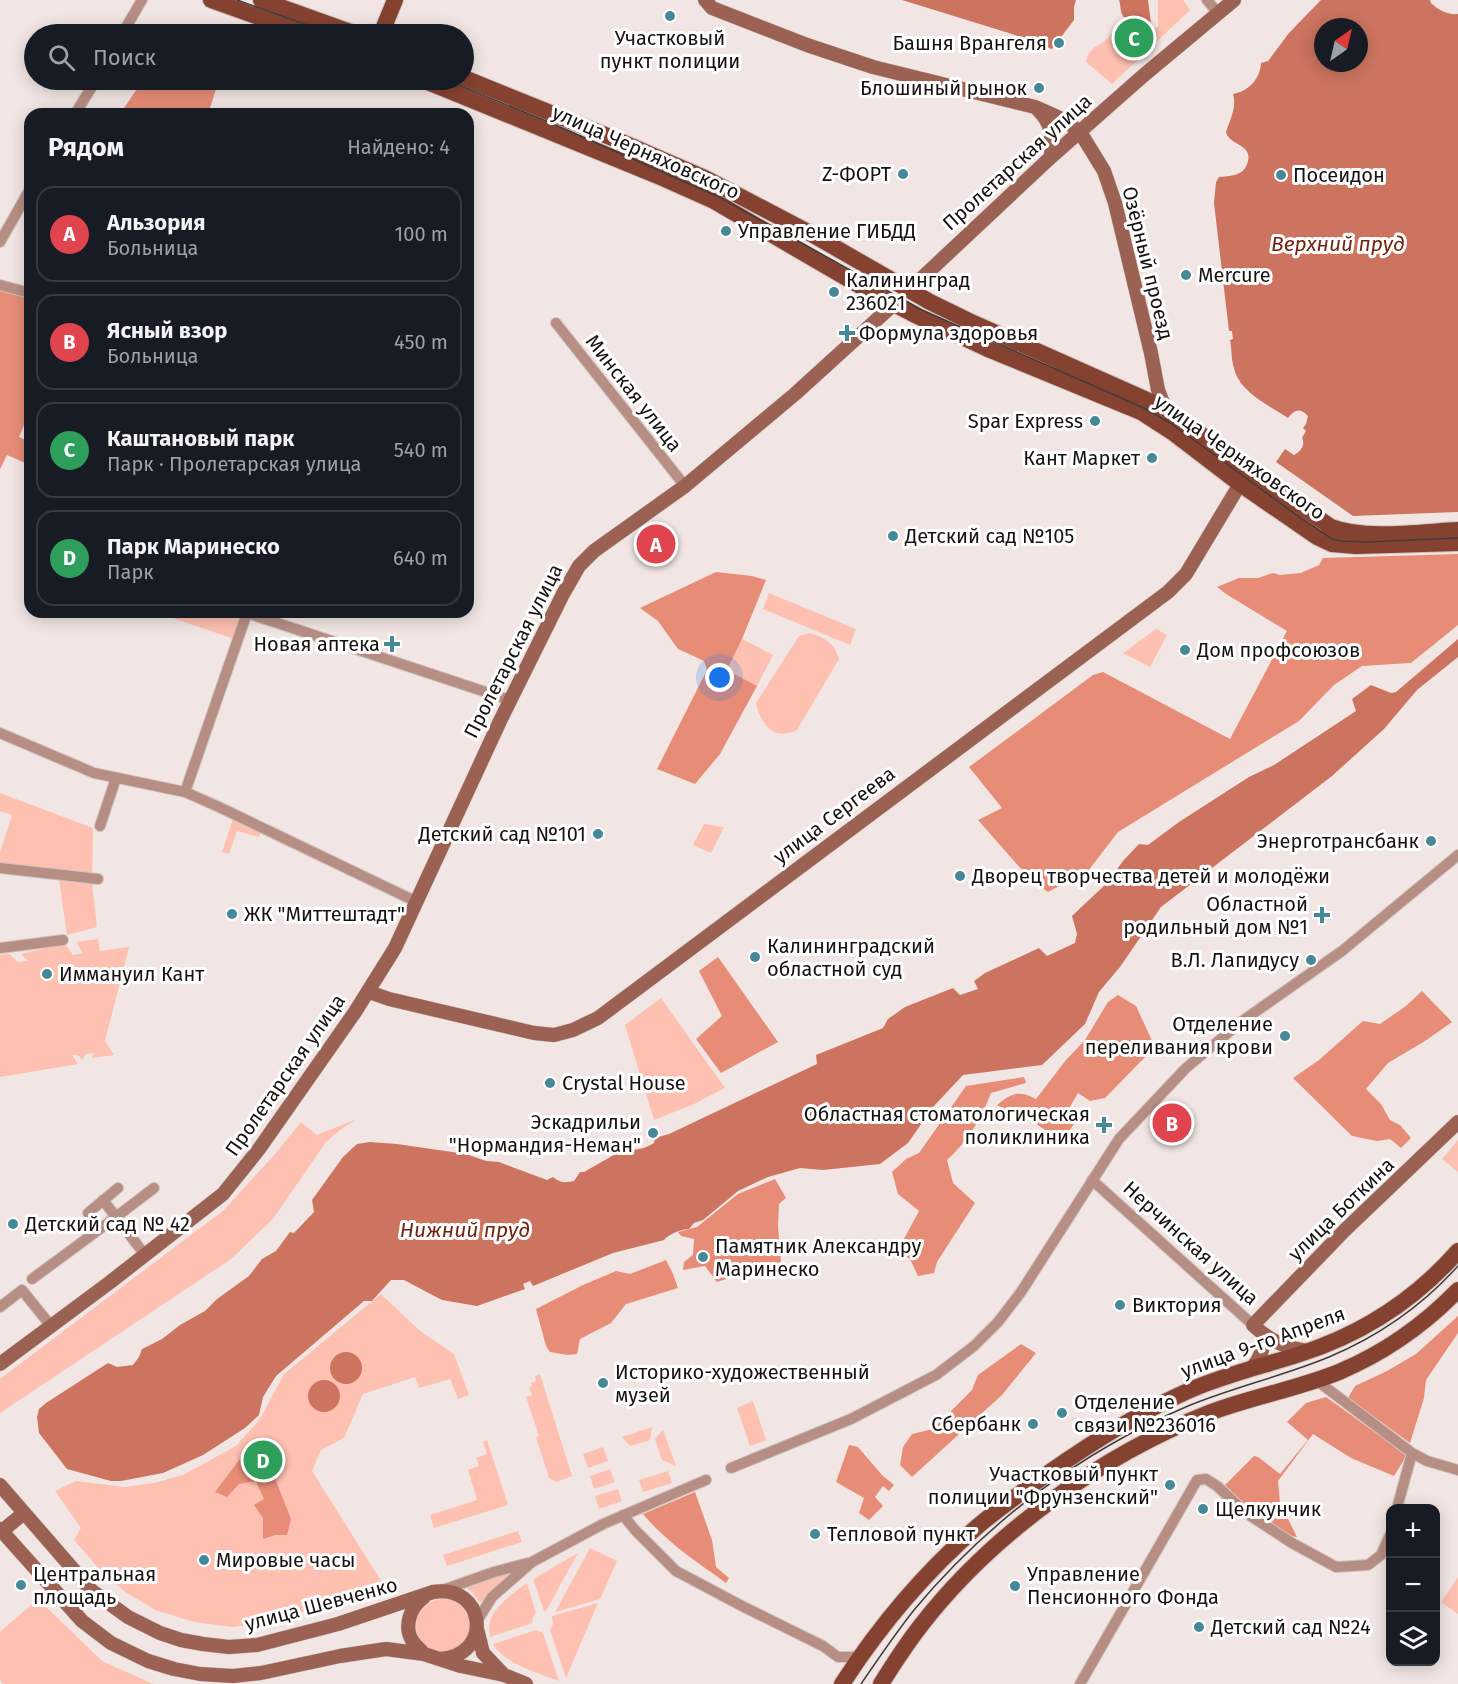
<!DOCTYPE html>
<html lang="ru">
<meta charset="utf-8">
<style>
:root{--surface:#171b24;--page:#20242c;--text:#f1f3f6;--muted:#9ea1a6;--line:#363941;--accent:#8c9099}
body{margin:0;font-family:"Fira Sans",sans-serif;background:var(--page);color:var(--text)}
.controls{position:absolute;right:18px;bottom:18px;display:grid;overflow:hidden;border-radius:12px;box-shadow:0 3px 15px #0003}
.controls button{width:54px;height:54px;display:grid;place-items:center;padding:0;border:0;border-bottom:2px solid var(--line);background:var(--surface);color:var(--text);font:30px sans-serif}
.compass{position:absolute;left:1314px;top:18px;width:54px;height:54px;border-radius:50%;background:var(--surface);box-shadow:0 3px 15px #0003;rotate:34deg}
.you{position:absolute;left:720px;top:678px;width:21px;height:21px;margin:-15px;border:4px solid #fff;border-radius:50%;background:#1a73e8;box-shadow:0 0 0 9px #1a73e833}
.badge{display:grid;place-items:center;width:39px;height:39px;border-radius:50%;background:var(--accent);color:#fff;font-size:20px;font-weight:700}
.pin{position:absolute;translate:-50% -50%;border:3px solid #fff;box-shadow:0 2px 6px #0006}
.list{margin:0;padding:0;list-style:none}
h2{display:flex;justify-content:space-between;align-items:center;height:78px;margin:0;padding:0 24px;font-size:26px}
h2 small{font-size:20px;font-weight:400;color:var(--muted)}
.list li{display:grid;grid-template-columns:39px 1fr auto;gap:18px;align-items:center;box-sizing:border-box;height:96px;margin:0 12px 12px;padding:0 12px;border:2px solid var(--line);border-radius:18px}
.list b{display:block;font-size:22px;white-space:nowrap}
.list p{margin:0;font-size:20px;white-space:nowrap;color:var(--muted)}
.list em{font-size:20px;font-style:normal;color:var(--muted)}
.icon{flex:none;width:33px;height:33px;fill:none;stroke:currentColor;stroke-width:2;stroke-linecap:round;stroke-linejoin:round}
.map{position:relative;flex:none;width:1458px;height:1684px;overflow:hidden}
.search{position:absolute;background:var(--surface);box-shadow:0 3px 15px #0003;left:24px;top:24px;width:450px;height:66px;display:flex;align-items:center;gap:15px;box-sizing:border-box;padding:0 21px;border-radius:33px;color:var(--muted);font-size:22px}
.panel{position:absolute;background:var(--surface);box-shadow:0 3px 15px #0003;left:24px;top:108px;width:450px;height:510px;border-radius:18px}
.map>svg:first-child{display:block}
</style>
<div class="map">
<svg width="1458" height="1684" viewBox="0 0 1458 1684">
<rect width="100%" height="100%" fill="#f2e6e4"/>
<path fill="#fdc0b1" d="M1158,0H1183L1190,10L1112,84L1086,62C1088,51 1093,48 1102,43C1106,40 1110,35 1114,32H1148L1158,27Z
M769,593L856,629L850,645L763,609Z
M156,612H222L241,619L234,639Z
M1156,629L1167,635L1150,667L1123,653Z
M809,633C825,637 835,644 839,659L797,730C773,741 761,725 756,703L799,636Z
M742,639L773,655L757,686L727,670Z
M0,793L93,828L92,883L97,927L67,935L58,872L0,865V852L12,815L0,811Z
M233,819L261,831L259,837L237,831L229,854L222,852Z
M704,824L724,827L711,853L693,845Z
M98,939L100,951L129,947L105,1041L114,1055L92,1058L94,1053L86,1054L82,1060L78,1055H72L78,1064L0,1077V955L9,954L18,962L28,961L21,954L65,944L73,955L83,953L76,942Z
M661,998L725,1088L692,1105L654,1120L625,1025Z
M357,1119L340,1130L326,1142L273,1219L231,1259L0,1413V1379L224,1210L275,1154L301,1122L317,1135Z
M1458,1140V1172L1442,1159Z
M381,1294L420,1331L454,1354L469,1395L458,1399L450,1379L419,1388L415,1377L363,1394L344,1438L321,1450L312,1471L383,1584L375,1589L274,1621L233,1627L194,1622L155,1610L124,1591L101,1571L74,1540L81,1528L55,1491L76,1481L124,1487L154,1483L183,1475L236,1446L260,1419L284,1374Z
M540,1374L572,1476L556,1482L549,1478L536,1437L539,1436L526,1397L532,1395L529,1387L532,1386L531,1383L536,1381L535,1376Z
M753,1401L766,1440L750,1446L737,1408Z
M652,1427L650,1440L630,1446L622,1437Z
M663,1430L676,1466L662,1460L655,1439Z
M487,1440L508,1505L434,1528L430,1515L477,1500L468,1470L479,1466L476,1458L487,1454L483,1442Z
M603,1447L608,1461L588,1468L583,1454Z
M610,1469L615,1482L594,1489L590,1476Z
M668,1471L672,1483L643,1492L639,1480Z
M618,1489L622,1501L599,1509L595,1496Z
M518,1531L522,1542L447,1566L443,1555Z
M590,1548L617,1561L600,1599L555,1612Z
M578,1553L546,1611H544L533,1579Z
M522,1567L503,1580L480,1603L473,1593L462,1585Z
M1458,1577V1614L1441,1602Z
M527,1583L536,1613L533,1617L532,1623L490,1637C490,1632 488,1627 490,1622C494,1606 513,1593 527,1583Z
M38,1599L102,1661L153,1684H3L0,1680V1632Z
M416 1626a27 27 0 1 1 54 0a27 27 0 1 1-54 0Z
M598,1603L566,1678L550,1630L553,1624L552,1616Z
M536,1630L543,1633L559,1681C540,1674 503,1663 493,1644Z"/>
<path fill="#e78d77" d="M143,80H219L208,114H120Z
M0,290L30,298V411L19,437L30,442V465L7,455L0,469Z
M1458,554V625L1411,663L1362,666L1334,685L1299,721L1118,832L1088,871L1048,892L1030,879L978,820L1002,808L969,767L1093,675L1103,672L1230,739L1287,631L1226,594L1217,587L1239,578H1258L1273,573L1280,575L1301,573L1319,565L1323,558Z
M716,572L752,576L766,580L742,639L727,670L757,686L720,754L695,784L657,769L707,670L704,661L678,649L658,621L640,608Z
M718,957L778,1042L721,1073L696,1039L722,1016L699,971Z
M1422,991L1452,1022L1425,1041L1388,1063L1366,1089L1381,1104L1390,1120L1400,1125L1411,1138L1401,1148L1390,1139L1377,1141L1352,1136L1293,1078L1319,1060L1363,1021L1380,1024L1406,1006Z
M1118,995L1136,1006L1155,1047L1105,1098L1090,1101L1078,1093L1067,1112L1074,1124L1062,1141L1024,1116L1013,1115L997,1105C1012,1093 1019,1090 1036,1099L1066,1060L1085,1040L1108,1002Z
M1024,1077L1026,1083L991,1093C981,1119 968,1141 947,1160L953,1183L975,1203L937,1262L934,1273L918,1276L910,1259L898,1250L919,1211L898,1194L892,1172L906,1159L919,1153L966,1086Z
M775,1179L786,1198L779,1204L778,1227L781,1262L717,1282L705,1266L683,1270L684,1262L693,1255L694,1239L681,1236L678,1232L697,1227L738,1194Z
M666,1260L673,1274L678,1288L626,1304L611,1323L580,1339L577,1354L568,1355L550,1352L546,1346L536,1309L583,1285L616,1271L630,1274Z
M1458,1316V1333L1426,1380L1424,1398L1410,1443L1348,1398L1355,1386L1387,1371L1416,1354Z
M1021,1344L1036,1353L1002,1395L912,1477L900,1465L903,1447L912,1434L933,1429L972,1390L978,1375Z
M1326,1397L1407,1455L1394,1476L1351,1458L1313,1434L1278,1481L1280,1503L1297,1537L1289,1536L1250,1509L1225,1485L1254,1456L1258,1457L1280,1474L1308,1440L1287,1422L1306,1403Z
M849,1445L858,1447L882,1475L894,1485L889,1491L883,1486L875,1497L883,1506L869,1520L859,1513L864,1498L836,1482Z
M246,1451L267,1458L291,1519L287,1535H275L263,1539V1518L254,1505L264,1499L256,1481L239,1484L227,1497L215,1492Z
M695,1492L712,1540L716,1567L729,1578L726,1583C697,1562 666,1542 643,1514Z"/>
<path fill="#cc745f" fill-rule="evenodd" d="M902,0H1076L1074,7V20L1052,49L1012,34Z
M1119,0H1148L1151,23L1141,29C1136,25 1126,21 1123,16C1120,12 1121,5 1119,0Z
M1321,0H1430L1431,3C1438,10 1448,15 1458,14V512L1353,516L1276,462L1285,449L1294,455C1300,452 1306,445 1302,438L1306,431L1303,428L1306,424L1308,416C1300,408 1295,409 1288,418C1269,405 1239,392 1234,368C1231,359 1232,349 1230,340L1233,339L1232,331H1229L1214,203L1216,182L1219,177C1230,176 1243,176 1247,164C1255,144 1229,146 1226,132C1230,120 1237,107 1233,94C1249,91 1260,79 1261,63L1268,61L1289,33ZM1323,27H1359V63H1323Z
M1458,639V657L1417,690L1384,729L1332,776L1161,907L1120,967L1099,992L1085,1024L1042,1065L963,1075L933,1107L908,1143L880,1164L823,1170L800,1168L768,1177L738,1191L703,1220L694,1223L689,1229C681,1229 669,1234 664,1240L613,1253L533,1286L530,1281L523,1284L525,1289L477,1306L442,1300L404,1280H391L372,1301H364L276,1376L263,1397L259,1415L245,1428L203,1455L163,1473L121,1481H111L67,1469L39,1433L37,1417L39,1409L46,1403L108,1363L117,1367L133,1365L139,1357L142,1349L162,1339L180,1325L205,1311L217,1299L249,1276L262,1259L276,1251L290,1232L294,1233L314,1212L312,1200L343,1157L357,1144L370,1142L397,1144L466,1154L486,1161L499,1162L547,1180L553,1177C560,1183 565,1183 574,1181L580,1172H584L626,1148C634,1152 646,1148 654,1143L655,1138L669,1134L817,1064L816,1055L883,1028L888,1019L905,1007L953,988L960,995L978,989L974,981L985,973L1039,948L1047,956L1075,943L1077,934L1072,916L1107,883L1123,861L1139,844L1148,845L1179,822L1249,777L1274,765L1356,711L1352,699L1371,685L1391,693L1396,692Z
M330 1368a16 16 0 1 1 32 0a16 16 0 1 1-32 0Z
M308 1396a16 16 0 1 1 32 0a16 16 0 1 1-32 0Z"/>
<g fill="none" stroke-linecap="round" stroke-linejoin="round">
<g stroke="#cfc4c2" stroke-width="12">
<path id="street" d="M1207,0L1218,13
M122,34L142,0
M75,114L96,80
M0,242L30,189
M0,285L30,293
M556,323L685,486
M244,612L510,700
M0,733L94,773L185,792L219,807L417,902
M185,792L247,613
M100,826L116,778
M0,868L98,879
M0,948L63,940
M1092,1180L1253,1325
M88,1213L118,1188
M145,1255L116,1217L154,1188
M32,1279L116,1217L103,1200
M0,1307L22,1290L51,1326
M1316,1380L1412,1453L1427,1461L1458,1470
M731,1468L851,1419L936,1375L974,1346L998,1322L1021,1292L1119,1139L1186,1068L1241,1022L1342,951L1458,855
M1397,1508L1412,1453
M623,1515L635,1530L676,1571L742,1606L823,1646L838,1657H852L862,1654
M440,1591L494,1572L528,1563
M477,1621L492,1597L532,1562L603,1524L706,1480
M1080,1684L1197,1480L1206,1479L1217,1486L1246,1513L1292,1543L1336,1567L1368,1565L1381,1555L1390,1535"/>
</g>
<g stroke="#cfc4c2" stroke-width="15">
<path id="secondary" d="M705,0L712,8L807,45L873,67L1035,107L1064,120L1080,132L1104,171L1115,203L1151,353L1158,390L1165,408
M1038,110C1053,124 1052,138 1051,157
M909,290L1051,157L1144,75L1234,0
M369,992L389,999L534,1033L554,1035L573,1030L598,1018L1168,592L1186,574L1240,484
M1307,1351C1284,1347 1270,1341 1253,1325L1345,1230L1458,1122
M0,1364L109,1283L223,1194L259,1149L355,1012L395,948L500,721L563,594L579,566L594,551L685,486L795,394L894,304
M1252,1368C1261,1358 1264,1348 1264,1335
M0,1485L92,1591L128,1617L160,1633L181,1640L203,1644L229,1647L257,1645L338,1624L433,1592C485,1583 495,1656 439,1659
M0,1529L82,1621L111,1643L148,1661L174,1669L200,1674L233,1676L261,1673L340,1656L386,1649L424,1654L461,1666L504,1675L526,1684
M2,1531L24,1513
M424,1597C410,1607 403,1627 413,1642C416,1646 421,1650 424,1654
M477,1629L483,1653L504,1675"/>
</g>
<g stroke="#cfc4c2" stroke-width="18">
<path id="primary" d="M211,0L307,34
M261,0L356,34
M381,34L395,0
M464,78L615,139L705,178L808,232L930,302L969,321L1165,408L1265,482L1331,527C1365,540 1420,532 1458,530
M423,80L658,176L714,201L869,291L915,315L988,349L1141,412L1172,432L1240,484L1317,537L1332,544L1356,546L1458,543
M842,1684C880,1625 925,1572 978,1526C1000,1507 1024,1491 1047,1474C1091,1443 1138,1413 1188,1391C1224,1375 1263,1366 1300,1354C1362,1334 1415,1300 1458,1251
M881,1684C894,1663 907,1643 922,1624C993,1533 1102,1455 1209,1413C1251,1397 1297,1389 1339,1372C1384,1353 1424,1325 1458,1290"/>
</g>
<use href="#street" stroke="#b78e84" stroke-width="10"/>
<use href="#secondary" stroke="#9b6254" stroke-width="14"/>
<use href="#primary" stroke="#864231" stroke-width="16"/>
<path stroke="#413c3b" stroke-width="1.5" d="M237,0L332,34
M446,80L551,123L719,197L922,310L1146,409L1172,424L1302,519L1332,539L1340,541L1367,542L1458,538
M861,1684C878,1659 895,1634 914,1610C987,1522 1082,1451 1188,1406C1234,1387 1283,1376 1329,1357C1379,1336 1422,1306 1458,1266"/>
</g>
<g fill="#458998" stroke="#fff" stroke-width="2">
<circle cx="670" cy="16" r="6"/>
<circle cx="1059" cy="43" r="6"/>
<circle cx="1039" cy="88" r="6"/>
<circle cx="903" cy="174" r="6"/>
<circle cx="1281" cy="175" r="6"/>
<circle cx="726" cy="231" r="6"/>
<circle cx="1186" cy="275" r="6"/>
<circle cx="834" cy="292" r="6"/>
<path d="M844 324h6v6h6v6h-6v6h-6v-6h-6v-6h6z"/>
<circle cx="1095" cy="421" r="6"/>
<circle cx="1152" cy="458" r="6"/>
<circle cx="893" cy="536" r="6"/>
<path d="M389 635h6v6h6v6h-6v6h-6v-6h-6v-6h6z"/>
<circle cx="1185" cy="650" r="6"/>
<circle cx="598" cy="834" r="6"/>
<circle cx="1431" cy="841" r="6"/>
<circle cx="960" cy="876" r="6"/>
<circle cx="232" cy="914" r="6"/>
<path d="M1319 906h6v6h6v6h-6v6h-6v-6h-6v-6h6z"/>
<circle cx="755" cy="957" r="6"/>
<circle cx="1311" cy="960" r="6"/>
<circle cx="47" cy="974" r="6"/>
<circle cx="1285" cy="1036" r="6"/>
<circle cx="550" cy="1083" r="6"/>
<path d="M1101 1116h6v6h6v6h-6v6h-6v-6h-6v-6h6z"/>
<circle cx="653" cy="1133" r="6"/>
<circle cx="13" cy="1224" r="6"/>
<circle cx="703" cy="1257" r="6"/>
<circle cx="1120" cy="1305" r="6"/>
<circle cx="603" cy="1383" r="6"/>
<circle cx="1062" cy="1413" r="6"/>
<circle cx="1033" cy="1424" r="6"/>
<circle cx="1170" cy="1485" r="6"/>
<circle cx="1203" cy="1509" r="6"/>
<circle cx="815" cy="1534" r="6"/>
<circle cx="204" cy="1560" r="6"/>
<circle cx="21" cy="1585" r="6"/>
<circle cx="1015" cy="1586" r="6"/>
<circle cx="1199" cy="1627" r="6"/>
</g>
<g text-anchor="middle" stroke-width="6" stroke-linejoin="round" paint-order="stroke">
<g font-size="20" fill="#161211" stroke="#fff" text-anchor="start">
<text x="670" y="45" text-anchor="middle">Участковый<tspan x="670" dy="23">пункт полиции</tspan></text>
<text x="1047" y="50" text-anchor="end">Башня Врангеля</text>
<text x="1027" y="95" text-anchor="end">Блошиный рынок</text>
<text x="891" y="181" text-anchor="end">Z-ФОРТ</text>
<text x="1293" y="182">Посеидон</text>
<text x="738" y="238">Управление ГИБДД</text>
<text x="1198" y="282">Mercure</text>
<text x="846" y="287">Калининград<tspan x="846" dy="23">236021</tspan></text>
<text x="859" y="340">Формула здоровья</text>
<text x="1083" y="428" text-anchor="end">Spar Express</text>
<text x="1140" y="465" text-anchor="end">Кант Маркет</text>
<text x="905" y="543">Детский сад №105</text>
<text x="380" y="651" text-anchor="end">Новая аптека</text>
<text x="1197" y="657">Дом профсоюзов</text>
<text x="586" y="841" text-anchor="end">Детский сад №101</text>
<text x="1419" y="848" text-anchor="end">Энерготрансбанк</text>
<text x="972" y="883">Дворец творчества детей и молодёжи</text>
<text x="1308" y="911" text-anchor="end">Областной<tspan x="1308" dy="23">родильный дом №1</tspan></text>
<text x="244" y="921">ЖК "Миттештадт"</text>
<text x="767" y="953">Калининградский<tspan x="767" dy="23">областной суд</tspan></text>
<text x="1299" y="967" text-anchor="end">В.Л. Лапидусу</text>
<text x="59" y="981">Иммануил Кант</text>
<text x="1273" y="1031" text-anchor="end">Отделение<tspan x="1273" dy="23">переливания крови</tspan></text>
<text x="562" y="1090">Crystal House</text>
<text x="1090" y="1121" text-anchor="end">Областная стоматологическая<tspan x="1090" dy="23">поликлиника</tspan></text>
<text x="641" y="1129" text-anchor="end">Эскадрильи<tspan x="641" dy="23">"Нормандия-Неман"</tspan></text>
<text x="25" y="1231">Детский сад № 42</text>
<text x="715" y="1253">Памятник Александру<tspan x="715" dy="23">Маринеско</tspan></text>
<text x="1132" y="1312">Виктория</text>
<text x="615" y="1379">Историко-художественный<tspan x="615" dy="23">музей</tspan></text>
<text x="1074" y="1409">Отделение<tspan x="1074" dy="23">связи №236016</tspan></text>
<text x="1021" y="1431" text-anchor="end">Сбербанк</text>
<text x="1158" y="1481" text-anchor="end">Участковый пункт<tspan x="1158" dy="23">полиции "Фрунзенский"</tspan></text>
<text x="1215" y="1516">Щелкунчик</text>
<text x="827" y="1541">Тепловой пункт</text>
<text x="216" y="1567">Мировые часы</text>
<text x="33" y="1581">Центральная<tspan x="33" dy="23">площадь</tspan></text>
<text x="1027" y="1581">Управление<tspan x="1027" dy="23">Пенсионного Фонда</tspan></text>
<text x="1211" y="1634">Детский сад №24</text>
</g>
<g font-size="20" fill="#161211" stroke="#fff">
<text transform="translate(646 152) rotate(24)" y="7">улица Черняховского</text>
<text transform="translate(1017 162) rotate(-42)" y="7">Пролетарская улица</text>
<text transform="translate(1148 263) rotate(76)" y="7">Озёрный проезд</text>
<text transform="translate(634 393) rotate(52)" y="7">Минская улица</text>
<text transform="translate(1240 457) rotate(35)" y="7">улица Черняховского</text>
<text transform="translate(513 651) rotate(-63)" y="7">Пролетарская улица</text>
<text transform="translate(834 815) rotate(-37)" y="7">улица Сергеева</text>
<text transform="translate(285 1075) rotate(-55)" y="7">Пролетарская улица</text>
<text transform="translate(1341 1209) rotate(-44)" y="7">улица Боткина</text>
<text transform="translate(1191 1243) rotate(42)" y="7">Нерчинская улица</text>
<text transform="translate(1263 1342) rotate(-20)" y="7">улица 9-го Апреля</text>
<text transform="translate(321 1604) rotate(-15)" y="7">улица Шевченко</text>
</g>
<g font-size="21" font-style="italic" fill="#732310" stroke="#fff">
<text x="1338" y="251">Верхний пруд</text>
<text x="465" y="1237">Нижний пруд</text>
</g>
</g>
</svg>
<div class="controls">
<button>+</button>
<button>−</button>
<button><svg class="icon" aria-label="layers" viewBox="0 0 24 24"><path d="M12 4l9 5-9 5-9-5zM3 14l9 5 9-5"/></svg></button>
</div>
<svg class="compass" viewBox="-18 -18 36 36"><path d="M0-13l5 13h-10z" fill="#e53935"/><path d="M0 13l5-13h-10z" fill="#9ea1a6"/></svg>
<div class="you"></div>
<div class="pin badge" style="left:656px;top:544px;background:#e0444e">A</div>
<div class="pin badge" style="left:1172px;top:1123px;background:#e0444e">B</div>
<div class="pin badge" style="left:1134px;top:38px;background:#2e9e5b">C</div>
<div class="pin badge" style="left:263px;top:1460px;background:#2e9e5b">D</div>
<div class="search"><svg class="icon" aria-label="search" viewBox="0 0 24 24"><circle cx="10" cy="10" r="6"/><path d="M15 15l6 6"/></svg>Поиск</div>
<section class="panel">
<h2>Рядом<small>Найдено: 4</small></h2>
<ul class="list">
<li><span class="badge" style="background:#e0444e">A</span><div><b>Альзория</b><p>Больница</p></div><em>100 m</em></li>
<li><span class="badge" style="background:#e0444e">B</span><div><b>Ясный взор</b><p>Больница</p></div><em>450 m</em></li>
<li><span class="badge" style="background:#2e9e5b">C</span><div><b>Каштановый парк</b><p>Парк · Пролетарская улица</p></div><em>540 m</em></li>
<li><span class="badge" style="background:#2e9e5b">D</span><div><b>Парк Маринеско</b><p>Парк</p></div><em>640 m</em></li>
</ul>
</section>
</div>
